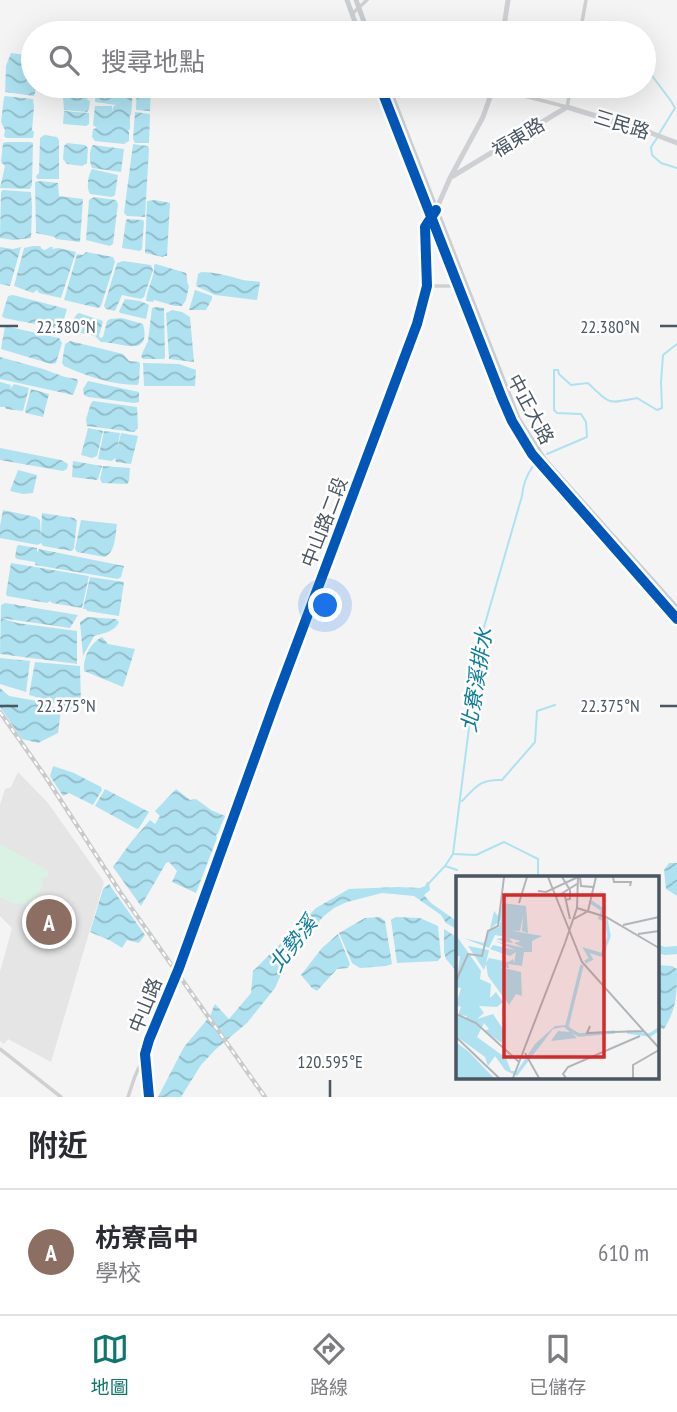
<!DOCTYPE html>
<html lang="zh-TW">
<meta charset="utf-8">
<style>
:root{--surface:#fff;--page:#f7f7f7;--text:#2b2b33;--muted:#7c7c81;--line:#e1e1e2;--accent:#0f766e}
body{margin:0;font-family:"PT Sans Narrow","Noto Sans TC",sans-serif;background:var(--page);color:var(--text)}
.you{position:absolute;left:326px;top:606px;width:24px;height:24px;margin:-18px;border:5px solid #fff;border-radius:50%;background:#1a73e8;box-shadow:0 0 0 10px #1a73e833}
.badge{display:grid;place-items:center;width:46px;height:46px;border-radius:50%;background:var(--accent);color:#fff;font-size:23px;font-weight:700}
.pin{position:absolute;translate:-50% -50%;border:4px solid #fff;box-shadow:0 2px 7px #0006}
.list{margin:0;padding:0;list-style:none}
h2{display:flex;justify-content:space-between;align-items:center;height:91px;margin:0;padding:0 28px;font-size:30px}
h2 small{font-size:23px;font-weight:400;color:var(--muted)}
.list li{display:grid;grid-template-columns:46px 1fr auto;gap:21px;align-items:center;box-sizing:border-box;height:126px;padding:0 28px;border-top:2px solid var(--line)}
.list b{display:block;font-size:26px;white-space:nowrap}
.list p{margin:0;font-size:23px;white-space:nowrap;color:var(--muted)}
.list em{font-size:23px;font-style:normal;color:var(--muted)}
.icon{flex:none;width:38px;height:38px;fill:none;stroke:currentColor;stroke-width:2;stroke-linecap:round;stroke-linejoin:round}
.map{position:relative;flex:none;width:677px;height:1097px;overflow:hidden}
.search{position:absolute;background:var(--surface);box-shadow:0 7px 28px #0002;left:21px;right:21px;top:21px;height:77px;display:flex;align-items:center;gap:18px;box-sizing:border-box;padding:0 24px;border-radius:38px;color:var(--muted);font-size:26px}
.sheet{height:217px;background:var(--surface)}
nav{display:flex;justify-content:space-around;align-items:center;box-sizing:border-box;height:98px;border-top:2px solid var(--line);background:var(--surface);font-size:19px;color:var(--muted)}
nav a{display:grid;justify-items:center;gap:4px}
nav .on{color:var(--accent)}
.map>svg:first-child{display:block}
</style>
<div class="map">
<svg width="677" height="1097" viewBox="0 0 677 1097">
<defs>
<pattern id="water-waves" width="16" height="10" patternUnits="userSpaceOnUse" patternTransform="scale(1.75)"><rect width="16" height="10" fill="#aee2f0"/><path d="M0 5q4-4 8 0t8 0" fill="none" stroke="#90bac6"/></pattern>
</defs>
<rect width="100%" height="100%" fill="#f4f4f4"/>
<path fill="#e6e5e6" d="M18,772L48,803L104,882L51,1062L8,1039L4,1044L0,1041V972L12,928L0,916V805L5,789L11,787Z"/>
<path fill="#d9f2e3" d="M0,844L50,872L46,878L43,877L42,887L34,900C21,907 12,904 0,897Z"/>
<path fill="url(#water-waves)" d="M11,53L33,56V86H37L34,96L5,92L6,66Z
M63,86L91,87L90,98L86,99L90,101L89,109L87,112L64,110L63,98H71L62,97Z
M98,86L133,90L131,115L129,116L130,117V129L128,131L129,132V141L124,144L95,141L92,137L93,129L97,128L93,125L95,106H112V112L113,107L116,105L95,102L96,87Z
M137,86H151L150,111L136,110Z
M5,96L33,99L34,107L32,130L34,132L33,138H6L4,136L5,130L1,122L4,97Z
M64,111L89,113V124L86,126L63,124Z
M135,112L150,114L149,143H135L133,139Z
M44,135L57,137L59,140V179H37L36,176L39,173L40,138Z
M6,142H30L33,143L32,185L30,189L0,188L5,166L1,162L3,143Z
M67,143L85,145L88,148L87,163L82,166L67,164L63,159L64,146Z
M133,144L148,146L149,149L145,217L127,216L124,213Z
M93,145L124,149L121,172L92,168C89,162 89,150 93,145Z
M92,169L118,175L115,195L112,197L90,194C86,188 88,175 92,169Z
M41,181L58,183L59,196L83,199L80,242L56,239L55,237L36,233L35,182Z
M3,190L31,192L32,207L31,238L13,240L0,238L1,192Z
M94,197L116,200L118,204L113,244L110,246L86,240L89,200Z
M155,200L170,203L167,256H164L163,257L145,253V251L147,201Z
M128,219L143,220L144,222L142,249L140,251L122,248L126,220Z
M33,246H40L42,249L45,250L50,247H53L52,249L59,248L76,252L61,298L39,293L37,290L33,293L14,286L24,248Z
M0,247L13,249L21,247L10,286L0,284Z
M86,252L113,257L115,262L101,306L98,308L64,300L77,254L83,255Z
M123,261L151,265L153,270L144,297L141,299L122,295L115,311L106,309L104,306L117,263Z
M156,264L186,273C188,277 186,282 189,286L186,300L182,306H175L154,300L153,302L146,301C147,288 155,277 154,265Z
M201,272C216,272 229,276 243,280C248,281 255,281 260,282L257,300L215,295L196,286L198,274Z
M195,290L212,296V299L206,310H189Z
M13,295L67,309L61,329L4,318L2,316L8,296Z
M125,299L140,301L149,305L146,319L120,313L119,311Z
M157,307L164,308L165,357L164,359H143L141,356L148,341L152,308Z
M172,310L182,312L190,317L194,362L169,359L166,313Z
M79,313L103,321L99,336L100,338L103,337L107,321L110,319L122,318L143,324C152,359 120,342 101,342L95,336L72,331L70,329C72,324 74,315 79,313Z
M5,326L59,338L62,343L56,363L51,364L1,349Z
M70,341L123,354L129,361L139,362L140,364L139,382L138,385C112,385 87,376 64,366L62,363L65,344Z
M0,357L43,369L65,377L77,379L78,382L73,395L0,379Z
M143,363L179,364L196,370L195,386H144Z
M88,381L139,392V402L134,403L88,397L84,395L83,389Z
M0,382L11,385L10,389L14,384L29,388L23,411L6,409L5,407H0Z
M31,389L49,394L43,417L26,413L25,411Z
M93,401L137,407L138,428L134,432L87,426L86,419L91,403Z
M88,428L103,431L97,456L92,458L81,455Z
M104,431L120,433L117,450L121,433L138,436L131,464L116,462L115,458L112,461L98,459Z
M0,448L61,460L68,464L67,469L63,471L0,460Z
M73,461L102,466L98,479L96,480L72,477Z
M103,466L130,468L129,481L127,484L102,483L100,479Z
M18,470L37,475L33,493L23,494L10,491Z
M3,510L36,517L40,520L41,537L42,513L74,518L77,521L74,548L72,551L43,546L41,543L38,545L0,538V526Z
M81,520L117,524C115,536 116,551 105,557L77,552L75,549Z
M19,545L37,548V553L39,549L124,566L121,577L118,579L35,565V562L17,559L15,557L17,546Z
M11,563L89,576L82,608L52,603L50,601L47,603L7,596L6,594Z
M90,577L124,582L119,616L87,611L86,609H83Z
M5,603L78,615L70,628L1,618L17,623L77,631V664L0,654L1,605Z
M87,617L116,619L119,622C115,632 103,633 94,636L83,656L80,622Z
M102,637L108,644L135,649L123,687L84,671C83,657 90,643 102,637Z
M0,658L30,661L26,692L0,684Z
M35,662L80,666L81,706L74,711L47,700L29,695Z
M0,688L9,696L43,702L61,710L58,733L38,743L22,739L0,707Z
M53,766L74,773L101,787L102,790L93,805L69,793L63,796L50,776Z
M105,789L149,812L139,828L137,829L95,806Z
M176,789L190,800L196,799L211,810L225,816L218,833L216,835L217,838L196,893L172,882L177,871L169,862L166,863L141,906L113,867L131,842L150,820L155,824L160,816L155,811Z
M669,863H677V896L666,889L664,870Z
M427,882H429L430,890L424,895L431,903L458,922V930L446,923L441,915L414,896L382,893L347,902L334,908L324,916L304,937L286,963L275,988L247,1023L216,1049L201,1065L181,1097H158L184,1047L210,1016L214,1006L215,1004L229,1019L251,993L253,971L316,908L349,889L398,887L420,888L425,886Z
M109,884L145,935L139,943L127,940L122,948L111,941L90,932L103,889Z
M380,917L385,921L392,964L386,966L360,968L352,963L339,933L365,918Z
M396,917L420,918L438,926L441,957L438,961L397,963L391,920Z
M444,929L458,938V973L446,959L444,952Z
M338,934L350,964L348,968L337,969L317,991L312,988L301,975L322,948Z
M658,965L672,966L677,969C677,994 677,1008 664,1029L658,1028Z"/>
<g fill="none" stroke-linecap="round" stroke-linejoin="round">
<path stroke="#aee2f0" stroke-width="2" d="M644,65L671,101L675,108L659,134
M657,138L651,147L652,155L661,163L677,168
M547,454L587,437L586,422L581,414L557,413L554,410V370H558L559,374L571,385L588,383C611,405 607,404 637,398L657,410L662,408L661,382L663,355L677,344
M462,801C476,787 480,779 502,780L535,742L537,711L555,705
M454,854L476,855L504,842L538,859V878
M445,866L457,870
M429,883L445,866L453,854L480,641L522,496C523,484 526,476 533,466"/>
<path stroke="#aee2f0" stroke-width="8" d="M658,949L665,951L677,950"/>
<path stroke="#ced0d2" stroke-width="3.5" d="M352,14L367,0
M580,33L586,0
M493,88L567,107L571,86
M427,286H457
M0,1049L61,1097
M128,1097L135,1076L145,1055"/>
<path stroke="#ced0d4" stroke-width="5" d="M503,33L508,0
M453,176L567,107L651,133L677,143
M149,1097L145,1054L149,1040L179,968L275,702L417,324L427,286L425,227L436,210L450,178L483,117L494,86"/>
<path stroke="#caced1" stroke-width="5" d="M347,0L359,33
M356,0L368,33
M380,86L502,398L512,421L532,454L677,619
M388,86L518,418L545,460L677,608"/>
<g stroke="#c9cacc" stroke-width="4.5">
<path id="rail" d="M0,712L47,779L120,892L265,1097"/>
</g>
<use href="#rail" stroke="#fff" stroke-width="2" stroke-dasharray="5" stroke-linecap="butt"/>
<g stroke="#fff" stroke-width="15">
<path id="cycleway" d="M380,86L502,398L512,421L532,454L677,619
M149,1097L145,1054L149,1040L179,968L275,702L417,324L427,286L425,227L436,210"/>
</g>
<use href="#cycleway" stroke="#0057b8" stroke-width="10"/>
</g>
<path fill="none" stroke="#4a5661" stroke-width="2.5" d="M0,326H18M660,326H677M0,706H18M660,706H677M330,1080V1097"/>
<g text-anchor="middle" stroke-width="5" stroke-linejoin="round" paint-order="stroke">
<g font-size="19" fill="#4a5661" stroke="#fff">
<text transform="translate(622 124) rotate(17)" y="7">三民路</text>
<text transform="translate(518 137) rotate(-31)" y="7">福東路</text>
<text transform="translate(531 409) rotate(62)" y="7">中正大路</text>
<text transform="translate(324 522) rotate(-69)" y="7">中山路二段</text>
<text transform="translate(145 1005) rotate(-68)" y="7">中山路</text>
</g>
<g font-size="21" font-style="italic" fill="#0c7c9b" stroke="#fff">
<text transform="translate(477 680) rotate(-81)" y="7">北寮溪排水</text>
<text transform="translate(293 944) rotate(-52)" y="7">北勢溪</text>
</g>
</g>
<g transform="translate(456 876)">
<rect width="203" height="203" fill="#f4f4f4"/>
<path d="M47,27L70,30L72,57L66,55L67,40L64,55L42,54L45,44L34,53L38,35L42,40ZM41,52L86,60L76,65V76H68L66,90L52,88L53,92L44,91L65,96L66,120L60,118L53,129L32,100L30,88L28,94L12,70L33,74L30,87L33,82L53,86L57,83L58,87L60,76L54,80L34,73L37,69L59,74L39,65L68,72L58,67L65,65L53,62L57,67L48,66L40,63L50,61L39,59L33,72L7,62L28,67L32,56ZM0,59L25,95L24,103L35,108L34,122L40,116L47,126L41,131L23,130L28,137L21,143L37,138L49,156L46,167L28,155L33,153L28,147L21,161L50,182L55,195H61L79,168L99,150L111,149L123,159L115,156L121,162L95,165L102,155L114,156L108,151L97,153L61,200L49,194L39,180L32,190L29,181L0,160V139L9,143L11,140L2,139L5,131L0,129L5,112L0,111L4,80L0,81ZM0,166L13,176L38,202H0Z" fill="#aee2f0"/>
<path fill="none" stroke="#aee2f0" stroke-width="3.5" d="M129,86L135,83L130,74L146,79L153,60L150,44L144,42L147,34L135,26M111,150L126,89M114,154L123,159L159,156M171,156L194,159L203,153"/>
<path fill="none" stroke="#b0b5b9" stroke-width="2" d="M92,1L126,86L203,172M106,1L114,14V23L109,24M124,1L125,10L137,11M157,1L158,6H175L174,10M82,15L90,16L122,1M108,16L114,43M100,21L121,8M63,27L71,1M121,32L150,41L203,72M116,44L132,35L140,1M167,49L203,41M182,58L203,55M0,105L12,78L26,80L32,55L42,50L48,1M0,138L20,147L63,186M134,150L131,157L187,155M0,161L43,202M69,177L83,202M57,202L109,67L121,32L122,1M110,202L107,198L112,191L184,160M177,202V189L203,174"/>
<path fill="#d62828" fill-opacity="0.15" stroke="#d62828" stroke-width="3.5" d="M48,19H148V181H48Z"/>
<rect width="203" height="203" fill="none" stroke="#4a5661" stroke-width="3.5"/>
</g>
<g font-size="18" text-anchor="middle" fill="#4a5661" stroke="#fff" stroke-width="5" stroke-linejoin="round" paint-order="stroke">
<text x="66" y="333">22.380°N</text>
<text x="610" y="333">22.380°N</text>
<text x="66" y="712">22.375°N</text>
<text x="610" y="712">22.375°N</text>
<text x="330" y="1068">120.595°E</text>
</g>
</svg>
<div class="you"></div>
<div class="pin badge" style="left:49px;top:922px;background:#8d6e63">A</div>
<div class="search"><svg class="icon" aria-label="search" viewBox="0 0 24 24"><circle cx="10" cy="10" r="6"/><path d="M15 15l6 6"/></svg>搜尋地點</div>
</div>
<section class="sheet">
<h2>附近<small></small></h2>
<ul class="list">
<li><span class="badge" style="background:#8d6e63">A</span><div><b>枋寮高中</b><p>學校</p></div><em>610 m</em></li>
</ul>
</section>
<nav>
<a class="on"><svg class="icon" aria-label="map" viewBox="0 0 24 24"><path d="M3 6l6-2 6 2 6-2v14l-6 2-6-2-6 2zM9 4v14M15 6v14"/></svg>地圖</a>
<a><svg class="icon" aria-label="directions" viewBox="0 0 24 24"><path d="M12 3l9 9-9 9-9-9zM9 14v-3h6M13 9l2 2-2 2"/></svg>路線</a>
<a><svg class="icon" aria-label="saved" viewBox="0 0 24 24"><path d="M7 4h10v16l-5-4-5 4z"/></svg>已儲存</a>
</nav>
